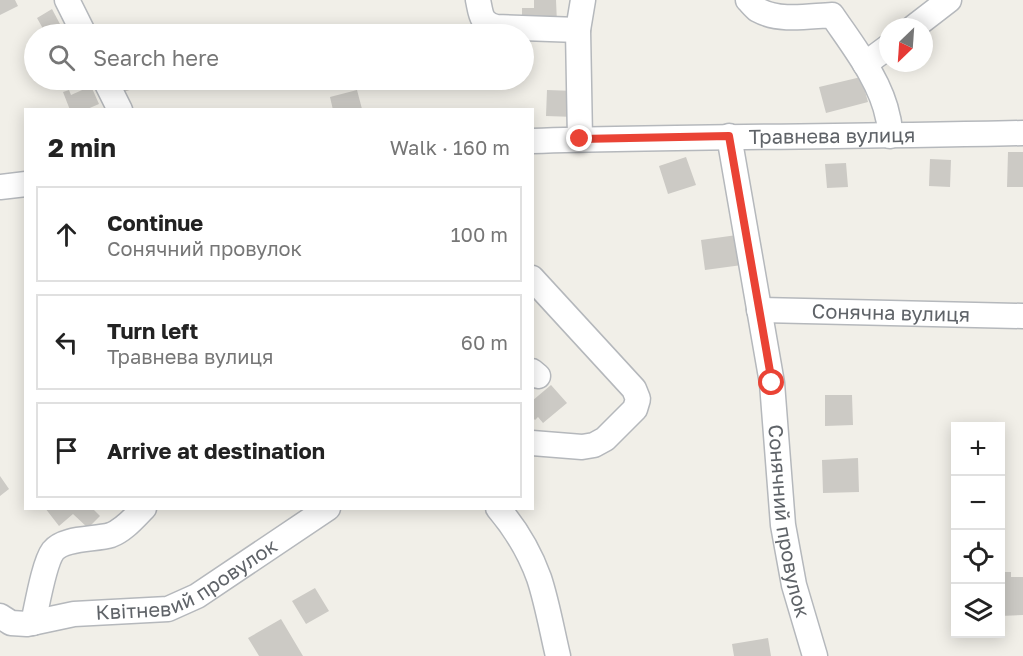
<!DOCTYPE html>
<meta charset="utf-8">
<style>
:root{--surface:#fff;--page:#f2f2f2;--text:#222;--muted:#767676;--line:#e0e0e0}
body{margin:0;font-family:"Golos Text",sans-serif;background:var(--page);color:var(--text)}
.controls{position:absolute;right:18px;bottom:18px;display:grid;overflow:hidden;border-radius:0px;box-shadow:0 3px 15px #0003}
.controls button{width:54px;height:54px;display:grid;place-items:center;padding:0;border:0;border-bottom:2px solid var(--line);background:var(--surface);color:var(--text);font:30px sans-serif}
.compass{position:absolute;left:879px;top:18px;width:54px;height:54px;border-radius:50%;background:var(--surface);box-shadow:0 3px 15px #0003;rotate:205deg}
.stop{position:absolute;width:18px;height:18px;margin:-14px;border:4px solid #ea4335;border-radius:50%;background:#fff}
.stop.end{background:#ea4335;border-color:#fff;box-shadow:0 2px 6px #0008}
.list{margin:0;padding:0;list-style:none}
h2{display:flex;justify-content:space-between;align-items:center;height:78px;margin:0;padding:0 24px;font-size:26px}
h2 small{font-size:20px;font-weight:400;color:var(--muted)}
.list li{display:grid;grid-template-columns:39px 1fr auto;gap:18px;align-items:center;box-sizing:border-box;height:96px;margin:0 12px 12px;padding:0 12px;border:2px solid var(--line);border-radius:0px}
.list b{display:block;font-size:22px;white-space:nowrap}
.list p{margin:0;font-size:20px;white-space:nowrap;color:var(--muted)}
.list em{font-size:20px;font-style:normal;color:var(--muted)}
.icon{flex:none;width:33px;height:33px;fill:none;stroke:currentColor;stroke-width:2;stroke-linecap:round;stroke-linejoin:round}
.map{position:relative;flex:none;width:1023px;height:656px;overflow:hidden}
.search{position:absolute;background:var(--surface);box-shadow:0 3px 15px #0003;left:24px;top:24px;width:510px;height:66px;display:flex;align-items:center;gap:15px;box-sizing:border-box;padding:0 21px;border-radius:33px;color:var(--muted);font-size:22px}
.panel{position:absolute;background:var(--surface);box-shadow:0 3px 15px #0003;left:24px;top:108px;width:510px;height:402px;border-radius:0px}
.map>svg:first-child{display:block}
</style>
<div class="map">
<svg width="1023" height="656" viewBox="0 0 1023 656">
<rect width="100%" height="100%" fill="#f1efe8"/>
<path fill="#cccac5" d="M0,0H15L18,6L0,15Z
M534,0H556L557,23L522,24V8H534Z
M52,9L61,26L46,34L37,18Z
M861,77L868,102L826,113L819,87Z
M119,80H148L149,83L124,92Z
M91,86L99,104L85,110H70L63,92L69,90L71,95Z
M357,90L362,109L333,110L330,97Z
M547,90L576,91L575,117L546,116Z
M1008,152H1023V187H1007Z
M686,157L696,185L668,194L659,166Z
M930,159L951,160L950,187L929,186Z
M846,163L848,187L827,188L825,164Z
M737,235L742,265L705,270L701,240Z
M551,385L567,403L543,423L538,417L535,420L532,417V401Z
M825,395H852L853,425L825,426Z
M858,458L859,492L823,493L822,460Z
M0,476L9,489L0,496Z
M45,508H92L100,516L88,528L73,514L59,526Z
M1000,572H1011V577H1023V615L1000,616Z
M315,588L329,611L306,624L292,601Z
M281,619L303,656H259L248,638Z
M768,638L771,656H734L732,644Z"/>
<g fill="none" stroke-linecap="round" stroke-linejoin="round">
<g stroke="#b5b8bc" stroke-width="27">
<g id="minor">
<path d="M67,0L84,34"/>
<path d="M478,0C481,13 480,23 496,27L578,30"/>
<path d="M748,0C751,3 755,8 758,10C780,22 809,16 832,15C853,46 881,81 888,118C890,124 889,130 890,136"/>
<path d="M914,27L949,0"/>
<path d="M865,64L888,47"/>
<path d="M105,80L120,110"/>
<path id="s1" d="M729,136L772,383L783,525L794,585L815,656"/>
<path d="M580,139L578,30L583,0"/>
<path id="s2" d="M532,141C696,136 859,137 1023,133"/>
<path d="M0,187L26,184"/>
<path d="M532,278L634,389L638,399L635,409L605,439L594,445L582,447L532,443"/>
<path id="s3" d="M759,310L1023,316"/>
<path d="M532,371L538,376"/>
<path d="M498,508C515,528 530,553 539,578C547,602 552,631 558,656"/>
<path id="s4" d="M0,616L11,623L27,624L74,614L168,609L197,596L328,508"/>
<path d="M33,623C37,606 44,563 53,551C64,537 95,540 111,535C124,530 134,518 144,508"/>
</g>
</g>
<use href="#minor" stroke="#fff" stroke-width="24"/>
</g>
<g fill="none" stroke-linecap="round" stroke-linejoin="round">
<path stroke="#ea4335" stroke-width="8" d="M580,139L729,136L772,383"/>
</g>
<g text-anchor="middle" stroke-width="4.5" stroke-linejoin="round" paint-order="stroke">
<g font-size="20" fill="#5f6368" stroke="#fff">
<text dy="7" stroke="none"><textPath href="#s2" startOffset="300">Травнева вулиця</textPath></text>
<text dy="7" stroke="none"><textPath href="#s3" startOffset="132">Сонячна вулиця</textPath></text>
<text dy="7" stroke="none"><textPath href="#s1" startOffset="390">Сонячний провулок</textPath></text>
<text dy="7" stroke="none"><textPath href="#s4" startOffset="198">Квітневий провулок</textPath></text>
</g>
</g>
</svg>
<div class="controls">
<button>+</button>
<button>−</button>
<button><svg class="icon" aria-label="locate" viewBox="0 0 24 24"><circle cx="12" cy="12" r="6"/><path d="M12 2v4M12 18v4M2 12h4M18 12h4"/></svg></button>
<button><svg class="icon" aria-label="layers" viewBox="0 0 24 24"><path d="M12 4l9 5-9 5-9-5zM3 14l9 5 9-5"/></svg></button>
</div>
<svg class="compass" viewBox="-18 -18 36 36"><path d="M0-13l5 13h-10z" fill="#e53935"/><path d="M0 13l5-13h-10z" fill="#767676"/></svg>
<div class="stop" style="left:772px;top:383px"></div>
<div class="stop end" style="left:580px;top:139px"></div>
<div class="search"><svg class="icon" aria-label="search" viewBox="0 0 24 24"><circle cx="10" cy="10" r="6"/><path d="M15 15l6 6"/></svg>Search here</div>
<section class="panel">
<h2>2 min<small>Walk · 160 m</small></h2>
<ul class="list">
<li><svg class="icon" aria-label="ahead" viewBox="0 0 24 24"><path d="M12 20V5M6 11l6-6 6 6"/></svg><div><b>Continue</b><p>Сонячний провулок</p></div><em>100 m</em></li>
<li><svg class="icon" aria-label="left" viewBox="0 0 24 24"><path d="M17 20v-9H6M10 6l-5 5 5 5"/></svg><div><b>Turn left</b><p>Травнева вулиця</p></div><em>60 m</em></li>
<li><svg class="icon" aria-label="arrive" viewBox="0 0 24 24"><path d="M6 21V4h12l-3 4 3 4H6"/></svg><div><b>Arrive at destination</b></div></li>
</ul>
</section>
</div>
